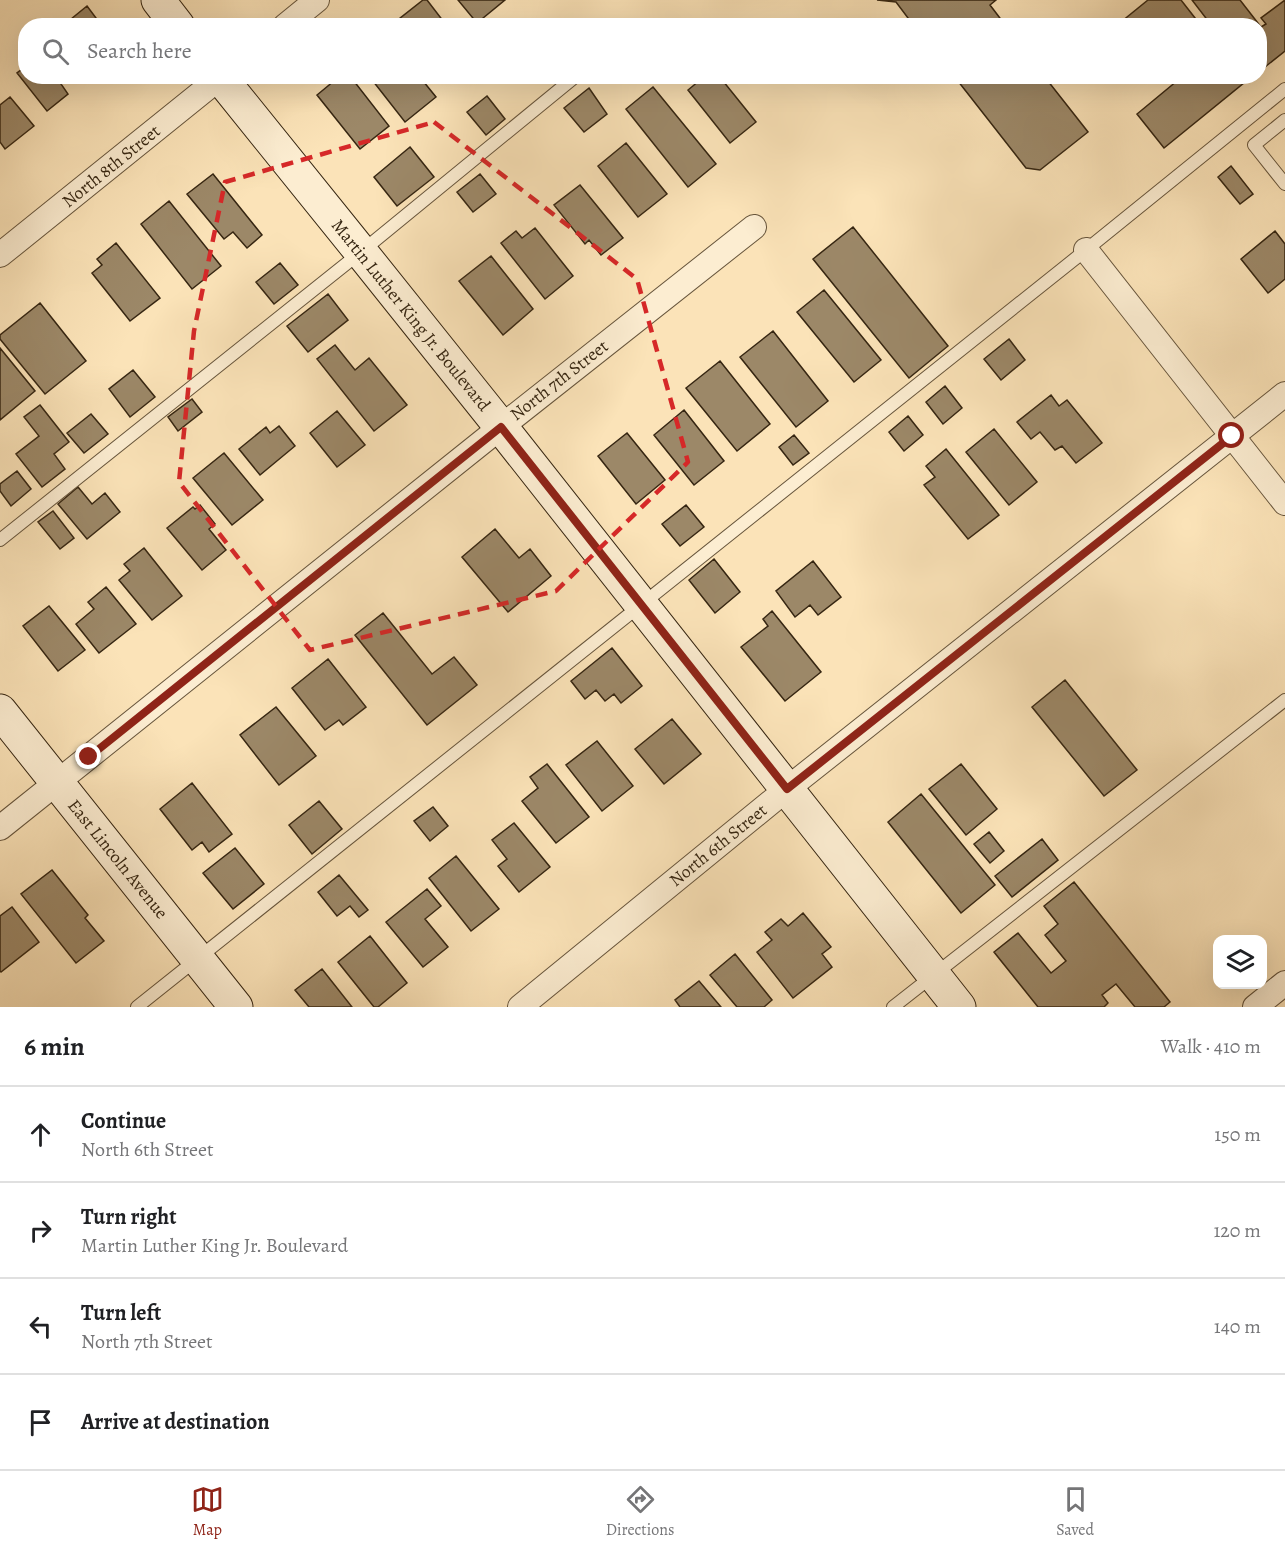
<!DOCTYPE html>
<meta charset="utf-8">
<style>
:root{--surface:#fff;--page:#f6f6f6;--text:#202124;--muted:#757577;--line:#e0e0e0;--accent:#8f2418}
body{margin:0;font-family:Alegreya,serif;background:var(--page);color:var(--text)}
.controls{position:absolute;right:18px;bottom:18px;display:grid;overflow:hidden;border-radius:12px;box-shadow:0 6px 24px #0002}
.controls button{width:54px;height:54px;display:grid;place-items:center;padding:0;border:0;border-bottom:2px solid var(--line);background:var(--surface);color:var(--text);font:30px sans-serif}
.stop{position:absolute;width:18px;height:18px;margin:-14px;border:4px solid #8f2418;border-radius:50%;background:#fff}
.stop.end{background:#8f2418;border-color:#fff;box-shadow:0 2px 6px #0008}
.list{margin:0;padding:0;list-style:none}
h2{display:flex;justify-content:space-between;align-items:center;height:78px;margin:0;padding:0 24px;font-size:26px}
h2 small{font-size:20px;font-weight:400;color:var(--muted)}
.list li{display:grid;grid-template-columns:39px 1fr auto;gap:18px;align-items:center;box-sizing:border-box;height:96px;padding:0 24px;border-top:2px solid var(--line)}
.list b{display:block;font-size:22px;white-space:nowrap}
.list p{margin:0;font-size:20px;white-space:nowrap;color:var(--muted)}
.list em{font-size:20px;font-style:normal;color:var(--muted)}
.icon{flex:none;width:33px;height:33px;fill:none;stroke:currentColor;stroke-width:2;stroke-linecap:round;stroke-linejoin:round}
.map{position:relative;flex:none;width:1285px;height:1007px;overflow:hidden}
.search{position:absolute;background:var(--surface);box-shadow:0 6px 24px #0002;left:18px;right:18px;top:18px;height:66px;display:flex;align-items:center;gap:15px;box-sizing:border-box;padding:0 21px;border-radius:24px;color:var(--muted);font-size:22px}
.sheet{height:462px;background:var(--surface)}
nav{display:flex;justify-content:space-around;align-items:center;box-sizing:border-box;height:84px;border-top:2px solid var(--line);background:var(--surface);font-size:16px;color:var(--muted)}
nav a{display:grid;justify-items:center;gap:3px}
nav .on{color:var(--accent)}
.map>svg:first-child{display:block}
</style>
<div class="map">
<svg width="1285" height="1007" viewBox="0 0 1285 1007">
<rect width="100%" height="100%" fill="#fbe3b8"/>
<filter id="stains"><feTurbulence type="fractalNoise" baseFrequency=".00333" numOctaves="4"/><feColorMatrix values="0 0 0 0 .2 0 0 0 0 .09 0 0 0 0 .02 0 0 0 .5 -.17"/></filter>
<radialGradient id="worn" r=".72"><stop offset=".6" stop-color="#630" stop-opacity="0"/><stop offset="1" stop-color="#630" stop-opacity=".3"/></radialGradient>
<path fill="#9c8868" stroke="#362612" stroke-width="1.5" d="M423,0H427L447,26H404L399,19Z
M458,0H505L477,23Z
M877,0H996L990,5L1006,26H914L896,2Z
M1148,0H1181L1195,18L1185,26H1116Z
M1192,0H1240L1261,27L1266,24L1261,18L1285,0V51L1260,71V26H1212Z
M87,6L102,26H66L65,24Z
M26,66V76H67L68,78L61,84L68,94L47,111L17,73Z
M340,76H350L389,126L360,149L317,95Z
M369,76H419L436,97L405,122Z
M705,76H719L756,122L730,143L688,90Z
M954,76H1044L1088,132L1040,170L1026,168Z
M1183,76H1241L1245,82L1164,148L1137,114Z
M653,87L716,164L688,187L626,109Z
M589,88L607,114L584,132L564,108Z
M487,96L505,119L486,135L467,112Z
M10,97L34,126L5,149L0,142V105Z
M626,143L667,194L638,217L598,166Z
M410,147L434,177L397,206L374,177Z
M1231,166L1253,194L1240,204L1218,177Z
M213,174L262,235L247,248L233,232L224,239L187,194Z
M480,174L496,194L473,212L457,192Z
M580,185L623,238L601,255L589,240L585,244L554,205Z
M169,201L221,266L192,289L141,224Z
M853,227L948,346L909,378L813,259Z
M535,228L573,276L545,299L501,243L516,231L522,238Z
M1275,231L1285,244V279L1268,293L1241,259Z
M116,243L160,298L130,321L92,273L102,265L97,259Z
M491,256L533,309L503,335L459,281Z
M280,263L298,285L274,304L256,282Z
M824,290L881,360L854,382L797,312Z
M328,294L348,320L308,352L287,326Z
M40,303L86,361L45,394L0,339V335Z
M773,331L828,401L796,427L740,357Z
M1009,339L1025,360L1001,380L984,359Z
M335,345L355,370L369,358L407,405L374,431L317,359Z
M0,348L35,391L0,420Z
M720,361L770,424L737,451L686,388Z
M133,370L155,397L130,417L109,389Z
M945,386L962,408L943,424L926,402Z
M1051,395L1059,406L1067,400L1102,443L1076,463L1062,446L1055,450L1040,432L1031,439L1017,422Z
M192,399L202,412L178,431L168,417Z
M40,405L69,442L54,454L65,469L42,487L16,454L39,436L24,417Z
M684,410L724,461L694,485L654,435Z
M337,411L365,445L337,467L310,433Z
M91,414L108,434L84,453L67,433Z
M908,416L923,435L904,451L889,432Z
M279,426L295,446L260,475L239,449L266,427L270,433Z
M994,429L1037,482L1009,505L966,452Z
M627,433L665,480L636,504L598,456Z
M794,435L809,453L793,465L779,447Z
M946,449L999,515L968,539L924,485L935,477L926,466Z
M224,453L263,500L232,525L193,478Z
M17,471L31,489L11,506L0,491V484Z
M78,487L92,504L105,493L120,512L87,539L58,504Z
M200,505L215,524L209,529L226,550L202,570L167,528L193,507L195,509Z
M686,505L704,527L680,546L662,524Z
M53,511L74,538L60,549L38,522Z
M495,529L519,558L530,549L551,576L508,612L462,557Z
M144,548L182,596L152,620L119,580L130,571L124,564Z
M714,559L740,592L715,613L689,580Z
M813,561L841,597L818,615L810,605L795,617L776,591Z
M106,587L136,624L99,653L76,624L94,609L88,602Z
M49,606L85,650L58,671L23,626Z
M772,611L821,672L785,701L741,647L768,626L763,619Z
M383,613L432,674L454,657L477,685L427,725L355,635Z
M612,648L642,686L621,703L614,694L605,701L596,690L585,699L571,681Z
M328,659L366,707L343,725L339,720L325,730L292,688Z
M1065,680L1137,770L1104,796L1032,707Z
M276,707L316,756L279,785L240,735Z
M672,719L701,754L664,784L635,749Z
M597,741L633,786L602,811L566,765Z
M547,764L589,817L556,843L522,801L538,788L530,777Z
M961,764L997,809L966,835L929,789Z
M192,783L232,834L209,852L202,842L192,850L160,809Z
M921,794L995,885L961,913L888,822Z
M319,801L342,829L312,854L289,825Z
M433,807L448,826L430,841L414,821Z
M514,823L550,867L519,892L498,866L507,859L492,840Z
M989,832L1004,851L990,863L974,844Z
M1042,839L1058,860L1012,897L995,876Z
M235,848L264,884L233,909L203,873Z
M456,856L499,909L471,931L429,878Z
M52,870L88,915L85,918L104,941L76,963L21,894Z
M339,875L368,910L359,917L350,906L337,916L318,892Z
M1074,882L1170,1002L1164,1007H1135L1116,984L1102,995L1108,1003L1104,1007H1038L994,952L1018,933L1051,973L1066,961L1045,935L1058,924L1044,906Z
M427,889L441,906L425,919L448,947L423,967L386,922Z
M12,907L39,942L1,972L0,971V916Z
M803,913L831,947L822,954L832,967L793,998L757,952L772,940L765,932L781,919L788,926Z
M370,936L407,983L378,1007H374L338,962Z
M735,954L772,1000L764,1007H737L710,975Z
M322,969L352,1007H309L295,990Z
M699,981L721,1007H680L675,1000Z"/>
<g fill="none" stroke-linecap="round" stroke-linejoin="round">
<g stroke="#67553c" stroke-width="14">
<path id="lane" d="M1285,120L1254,145L1285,184
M0,540L361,252L576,76
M137,1007L1086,250L1285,89
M893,1007L1285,700"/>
</g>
<g stroke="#67553c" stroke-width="26">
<path id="street" d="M285,26L317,0
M1086,250L1285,503
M0,255L222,76
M0,828L501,427L754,227
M520,1007L787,789L1285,394
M1255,1007L1285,983"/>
</g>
<g stroke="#362612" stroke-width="35">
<path id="secondary" d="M158,0L178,26
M219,76L361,252L501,427L959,1007
M0,711L236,1007"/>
</g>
<use href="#lane" stroke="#fcedd1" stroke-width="12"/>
<use href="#street" stroke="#fcedd1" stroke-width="24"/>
<use href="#secondary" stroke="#fcedd1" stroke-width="33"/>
</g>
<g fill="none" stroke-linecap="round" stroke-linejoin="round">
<path stroke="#8f2418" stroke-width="8" d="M89,757L501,427L787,789L1232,436"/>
</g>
<path fill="none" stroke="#d62828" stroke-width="4.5" stroke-dasharray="12 8" stroke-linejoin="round" d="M434,122L637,279L688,462L556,591L310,650L179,482L194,331L225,182Z"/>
<g text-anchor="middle" stroke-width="4.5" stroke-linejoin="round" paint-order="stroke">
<g font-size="18" fill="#362612" stroke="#fcedd1">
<text transform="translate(111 166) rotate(-39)" y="6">North 8th Street</text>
<text transform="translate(411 315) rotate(51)" y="6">Martin Luther King Jr. Boulevard</text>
<text transform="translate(559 380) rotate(-38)" y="6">North 7th Street</text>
<text transform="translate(718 845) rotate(-39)" y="6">North 6th Street</text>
<text transform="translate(118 859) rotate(51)" y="6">East Lincoln Avenue</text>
</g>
</g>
<rect width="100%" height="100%" filter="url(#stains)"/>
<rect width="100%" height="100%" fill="url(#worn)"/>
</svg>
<div class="controls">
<button><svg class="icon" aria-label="layers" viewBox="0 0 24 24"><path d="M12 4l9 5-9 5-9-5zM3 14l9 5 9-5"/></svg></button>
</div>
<div class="stop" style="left:1232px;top:436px"></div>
<div class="stop end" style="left:89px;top:757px"></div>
<div class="search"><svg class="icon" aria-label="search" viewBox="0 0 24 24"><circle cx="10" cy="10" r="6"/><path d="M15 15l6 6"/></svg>Search here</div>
</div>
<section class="sheet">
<h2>6 min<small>Walk · 410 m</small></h2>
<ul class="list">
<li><svg class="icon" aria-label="ahead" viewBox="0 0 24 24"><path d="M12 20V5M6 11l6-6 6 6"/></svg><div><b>Continue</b><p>North 6th Street</p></div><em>150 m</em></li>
<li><svg class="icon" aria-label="right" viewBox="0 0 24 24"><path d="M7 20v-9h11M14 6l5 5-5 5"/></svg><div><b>Turn right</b><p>Martin Luther King Jr. Boulevard</p></div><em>120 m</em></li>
<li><svg class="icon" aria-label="left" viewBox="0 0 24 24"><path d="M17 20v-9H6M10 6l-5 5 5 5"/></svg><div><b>Turn left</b><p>North 7th Street</p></div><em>140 m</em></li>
<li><svg class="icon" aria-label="arrive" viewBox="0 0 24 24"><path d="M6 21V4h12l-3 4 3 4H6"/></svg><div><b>Arrive at destination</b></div></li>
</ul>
</section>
<nav>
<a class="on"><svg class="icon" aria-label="map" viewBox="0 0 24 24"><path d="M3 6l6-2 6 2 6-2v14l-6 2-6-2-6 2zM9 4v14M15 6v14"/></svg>Map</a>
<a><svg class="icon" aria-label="directions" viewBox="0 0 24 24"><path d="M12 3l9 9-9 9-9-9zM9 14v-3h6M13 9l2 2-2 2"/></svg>Directions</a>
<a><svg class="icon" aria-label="saved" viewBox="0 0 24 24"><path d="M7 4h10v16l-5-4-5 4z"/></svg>Saved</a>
</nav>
